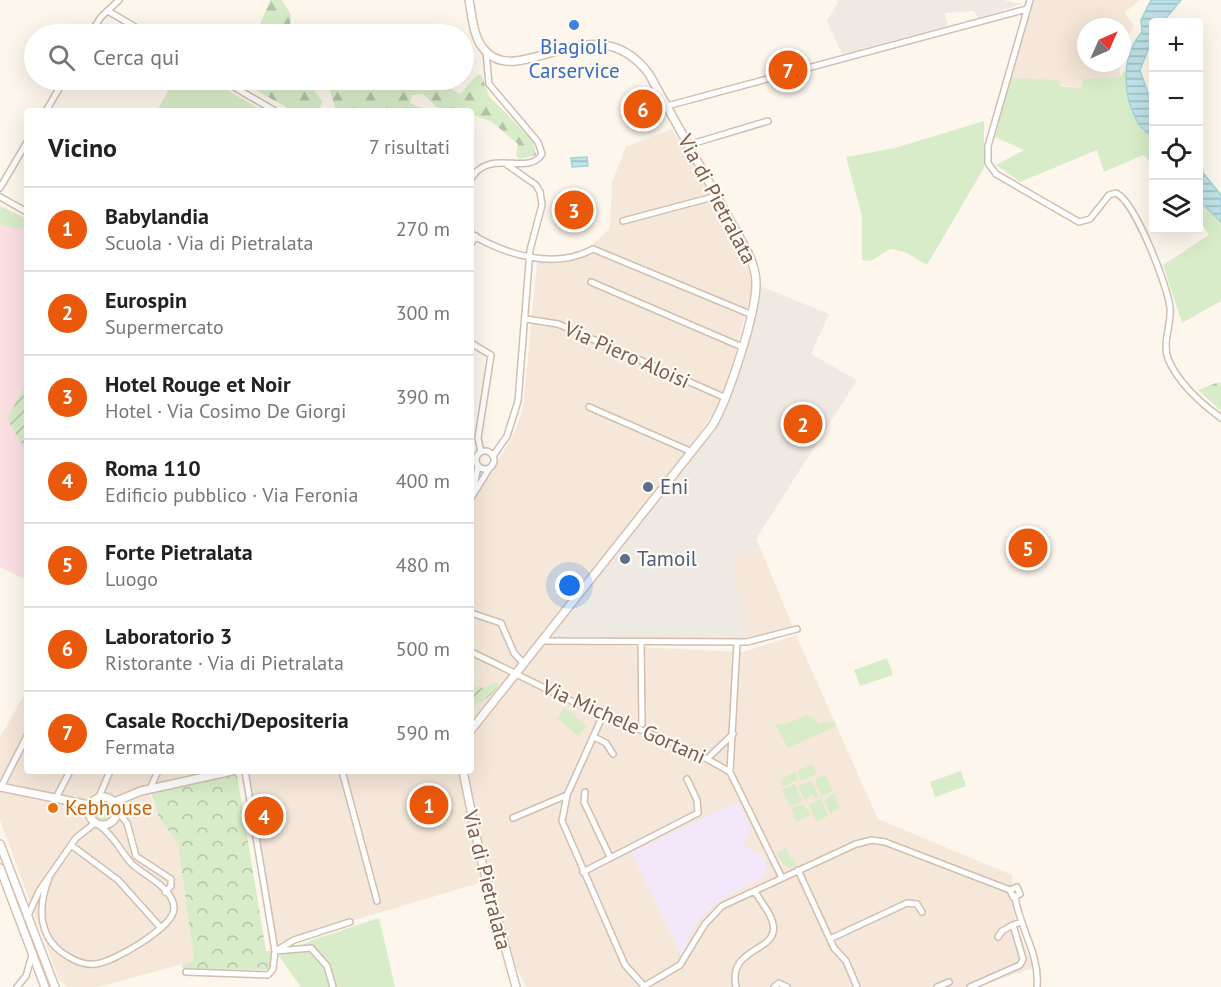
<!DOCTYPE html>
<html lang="it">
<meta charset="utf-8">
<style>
:root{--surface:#fff;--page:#f6f6f6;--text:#222;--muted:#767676;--line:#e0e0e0;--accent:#ea580c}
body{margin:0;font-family:"PT Sans",sans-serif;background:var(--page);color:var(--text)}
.controls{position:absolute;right:18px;top:18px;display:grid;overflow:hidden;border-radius:6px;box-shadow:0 6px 24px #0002}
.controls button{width:54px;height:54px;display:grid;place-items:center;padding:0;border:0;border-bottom:2px solid var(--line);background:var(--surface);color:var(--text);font:30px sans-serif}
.compass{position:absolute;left:1077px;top:18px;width:54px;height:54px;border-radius:50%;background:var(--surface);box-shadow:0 6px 24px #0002;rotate:45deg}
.you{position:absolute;left:570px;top:586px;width:21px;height:21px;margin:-15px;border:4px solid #fff;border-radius:50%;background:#1a73e8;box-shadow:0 0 0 9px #1a73e833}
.badge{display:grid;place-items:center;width:39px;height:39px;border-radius:50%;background:var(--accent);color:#fff;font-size:20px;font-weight:700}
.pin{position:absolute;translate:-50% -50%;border:3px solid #fff;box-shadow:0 2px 6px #0006}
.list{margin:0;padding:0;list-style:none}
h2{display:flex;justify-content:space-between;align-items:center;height:78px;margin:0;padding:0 24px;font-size:26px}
h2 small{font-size:20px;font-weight:400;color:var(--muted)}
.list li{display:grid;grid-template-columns:39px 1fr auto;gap:18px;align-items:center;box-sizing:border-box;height:84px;padding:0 24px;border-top:2px solid var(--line)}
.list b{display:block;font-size:22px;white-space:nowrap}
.list p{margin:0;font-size:20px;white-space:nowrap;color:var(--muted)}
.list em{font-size:20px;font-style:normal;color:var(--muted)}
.icon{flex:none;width:33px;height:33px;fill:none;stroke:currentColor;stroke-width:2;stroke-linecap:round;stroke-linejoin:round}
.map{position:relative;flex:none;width:1221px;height:987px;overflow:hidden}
.search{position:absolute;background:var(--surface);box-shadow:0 6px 24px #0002;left:24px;top:24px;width:450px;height:66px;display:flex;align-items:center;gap:15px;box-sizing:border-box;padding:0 21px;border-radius:33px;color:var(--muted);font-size:22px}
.panel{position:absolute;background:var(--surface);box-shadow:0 6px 24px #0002;left:24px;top:108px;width:450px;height:666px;border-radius:6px}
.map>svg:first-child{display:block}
</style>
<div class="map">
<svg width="1221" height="987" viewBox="0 0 1221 987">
<defs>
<pattern id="forest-firs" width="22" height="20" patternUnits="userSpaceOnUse" patternTransform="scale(1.5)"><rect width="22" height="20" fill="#d8ecc9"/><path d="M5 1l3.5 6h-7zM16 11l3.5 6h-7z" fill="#b4c2a5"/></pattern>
<pattern id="park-crowns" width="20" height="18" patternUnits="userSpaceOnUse" patternTransform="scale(1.5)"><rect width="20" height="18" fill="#d8ecc9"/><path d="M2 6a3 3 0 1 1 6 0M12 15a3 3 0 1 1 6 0" fill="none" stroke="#b4c2a5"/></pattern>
<pattern id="garden-furrows" width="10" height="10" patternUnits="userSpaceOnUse" patternTransform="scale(1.5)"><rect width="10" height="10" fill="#d8ecc9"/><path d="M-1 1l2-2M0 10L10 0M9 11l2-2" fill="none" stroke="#b4c2a5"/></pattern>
<pattern id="water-rules" width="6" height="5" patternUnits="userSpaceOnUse" patternTransform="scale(1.5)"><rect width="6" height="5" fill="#bfe3e8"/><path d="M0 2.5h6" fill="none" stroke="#a0bbbe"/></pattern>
</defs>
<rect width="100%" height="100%" fill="#fdf6ec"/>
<path fill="#f5e8da" d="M1033,0H1139L1125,13L1134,26L1122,47V27H1086V63H1118L1121,77L1083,79L1082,88L1010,78Z
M672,129L712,195L747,264L752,288L735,354L721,400L681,463L537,642L743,652L796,635L878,819L1012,875L1015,921L1033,968L977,987H526L510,956L493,879L277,943L249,771H471V475L489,477L514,433L523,408L537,262L571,255L591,246L605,233L610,228L612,182L626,147Z
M761,550L793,627L749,640L732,558Z
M27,690V771H207L146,785L159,818L178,843L194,961L98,987H68L59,980L0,820V737Z"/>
<path fill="#efe9e4" d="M837,0H1003L1022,4L978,18L974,11L945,13L948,26L842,54L827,21L838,3Z
M760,286L829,314L811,354L857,380L756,539L761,550L732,558L749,640L551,638L716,426L727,407L736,380Z"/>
<path fill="#f3e8fa" d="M739,802L751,828L743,847L764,856L767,871L763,878L725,897L707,912L692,929L682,956L631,852Z"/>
<path fill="#fbdfe3" d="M0,206L27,219V580L0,567Z"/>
<path fill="#d8ecc9" d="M1124,70L1137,122L1153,138V164L1143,155L1104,172L1097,150L1020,182L996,165L1024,150L995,137L1010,78L1059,80L1061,86L1081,88L1083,79L1121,77Z
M174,80H210L263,111H157Z
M984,121V168L927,265L905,252L890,249L871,261L862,260V216L846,157L895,148Z
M1199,200L1221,222V301L1182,323L1163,265L1209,235L1199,219Z
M0,206L27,219V230L0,225Z
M887,658L893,675L860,686L854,670Z
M565,707L587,726L578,736L557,718Z
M806,715L813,717L819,724L834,721L836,726L788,748L775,724H787Z
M812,764L817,774L801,781L797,771Z
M961,771L966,786L935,797L930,782Z
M795,772L798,780L781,788L782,778Z
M825,775L833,791L822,796L815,780Z
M811,780L819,797L815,799L812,795L805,800L798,786Z
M795,784L802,801L790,806L782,790Z
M834,793L840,807L830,814L824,800Z
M821,799L828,816L816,821L809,804Z
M94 811a9 9 0 1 1 18 0a9 9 0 1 1-18 0Z
M803,804L811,815L797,822L791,809Z
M786,848L791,860L794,859L797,866L789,868L782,863L777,852Z
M379,918L395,987H301L279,956L312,940Z"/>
<path fill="url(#forest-firs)" d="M270,0H282L291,15L289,34H256Z
M481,74L489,96L533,141L536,155L519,159L516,155L518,144L492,122L471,114V111H441L423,94L412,95L410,103L428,111H336L327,80H435L460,94L475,77Z
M262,80H307L322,101L319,111H293L256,90Z
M1219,382L1221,384V411L1198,390Z"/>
<path fill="url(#park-crowns)" d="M237,775L266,951H271L270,970L184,969L181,965L194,961L178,843L159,818L151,793Z"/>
<path fill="url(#garden-furrows)" d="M27,381V453L7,419Z
M496,682L499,684C493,694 483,703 471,706V685L484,688Z"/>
<path fill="url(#water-rules)" stroke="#a5d3da" stroke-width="1.5" d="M1151,0H1181L1163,22H1154L1153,37L1140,70L1153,108V138C1148,133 1140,127 1137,121C1122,93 1121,56 1142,32L1141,20Z
M587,157L588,166L572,167L571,158Z
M1199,168L1221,195V222L1199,200Z"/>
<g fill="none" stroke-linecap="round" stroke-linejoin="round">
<g stroke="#d1beb0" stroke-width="8">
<path id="street" d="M1030,0L988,146V163L996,174L1079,222L1090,219L1109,195L1116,193C1135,201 1167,285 1170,307C1172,325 1161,344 1169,361C1179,383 1202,404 1221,418
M108,11L147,34
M90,34L101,17L119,0
M222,80L275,111
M667,106L1027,9
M46,111L64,80
M688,145L768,121
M471,179C489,147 528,177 542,154L538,142L489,84L486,52
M0,188L27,142
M0,197L27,212
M623,221L717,196
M471,234C506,255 555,270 593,249L750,314
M471,244L476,236
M591,282L742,347
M526,319L558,324L726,398
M471,343L491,355L478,438L481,452
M589,407L692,452
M476 460a9 9 0 1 1 18 0a9 9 0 1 1-18 0Z
M493,456L507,436L518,401L530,250L542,205L540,192L536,185L506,164
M474,488L478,466
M471,498L489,469
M471,613L501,623L514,653L524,664
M544,641L747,642L797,629
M641,642L642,724
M737,642L730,772L782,878
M471,652C510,670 548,691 587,708C634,728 686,745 730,772
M603,715L567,795L562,821L625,965L644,986
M594,737L606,743L613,754
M707,759L733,734
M342,771L377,901
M1,787L27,736
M150,789L158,771
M585,792L584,802L610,857
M99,797L110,771
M56,798L70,771
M117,811L127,823L136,856L171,879V886L165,892
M513,818L567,795
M71,845L118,880L161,928
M798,870L834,948L846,961L857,987
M583,872L698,813L697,800L687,779
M49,878C37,908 38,940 69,957C77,962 86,965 95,964C112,963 175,927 174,908C173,887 144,876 131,863C119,849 115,837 99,825
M1015,897C1020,929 1040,955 1037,987
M27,918L39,891L76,838L95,823
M998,937L1002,931L1013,925
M832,938L907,903L917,904L922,912
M279,949L294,940L350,922
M275,951L311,948L327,966L333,987
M186,972L268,975L273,969L275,951L245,771
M17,987L26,976L32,955
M643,987L680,965L705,924L722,906L856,844L872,840L885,842L1010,890L1013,897L1020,894L1017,887L1010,890
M736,987C727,946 779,953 773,924C771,912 760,902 755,891
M774,987L779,983L787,987
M937,987L949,982
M970,987L1020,965L1023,959L1013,925L1021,922"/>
</g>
<g stroke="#d6c0b0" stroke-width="10">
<path id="secondary" d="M469,0C472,15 473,36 483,48C517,94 594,0 649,74L746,249C752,260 756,271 756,284C756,314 728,400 712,426L471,730
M463,771L480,855L516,987
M0,787L89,805
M89 811a14 14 0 1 1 28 0a14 14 0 1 1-28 0Z
M114,802L141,791L232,771
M0,844L55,987
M0,868L45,987"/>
</g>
<use href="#street" stroke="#fff" stroke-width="5"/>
<use href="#secondary" stroke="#fff" stroke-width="7"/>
</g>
<circle fill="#3f7fe0" stroke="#fffaf3" stroke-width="2" cx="574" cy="25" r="6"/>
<g fill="#5c6f8a" stroke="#fffaf3" stroke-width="2">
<circle cx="648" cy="487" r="6"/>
<circle cx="625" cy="559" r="6"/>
</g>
<circle fill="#e8710a" stroke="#fffaf3" stroke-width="2" cx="53" cy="808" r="6"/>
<g text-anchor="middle" stroke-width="4.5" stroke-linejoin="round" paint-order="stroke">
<g font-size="21" fill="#366cbe" stroke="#fffaf3">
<text x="574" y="54">Biagioli<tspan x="574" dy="24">Carservice</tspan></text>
</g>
<g font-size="21" fill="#7a5c4d" stroke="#fffaf3">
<text transform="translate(717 199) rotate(62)" y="7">Via di Pietralata</text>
<text transform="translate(627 355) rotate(24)" y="7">Via Piero Aloisi</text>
<text transform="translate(624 722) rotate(24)" y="7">Via Michele Gortani</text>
<text transform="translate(487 880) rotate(76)" y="7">Via di Pietralata</text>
</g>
<g font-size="21" fill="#4e5e75" stroke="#fffaf3" text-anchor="start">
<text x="660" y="494">Eni</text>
<text x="637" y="566">Tamoil</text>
</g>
<g font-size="21" fill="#c56008" stroke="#fffaf3" text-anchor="start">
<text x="65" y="815">Kebhouse</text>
</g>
</g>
</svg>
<div class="controls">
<button>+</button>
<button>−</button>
<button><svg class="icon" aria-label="locate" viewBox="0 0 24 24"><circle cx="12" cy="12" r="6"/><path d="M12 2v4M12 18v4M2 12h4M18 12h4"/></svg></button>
<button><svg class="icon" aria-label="layers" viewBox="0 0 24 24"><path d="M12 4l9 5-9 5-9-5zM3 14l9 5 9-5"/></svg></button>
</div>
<svg class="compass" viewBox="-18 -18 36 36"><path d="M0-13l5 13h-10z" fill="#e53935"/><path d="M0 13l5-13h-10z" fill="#767676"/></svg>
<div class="you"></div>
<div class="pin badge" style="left:429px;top:805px">1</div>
<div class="pin badge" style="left:803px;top:424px">2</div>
<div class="pin badge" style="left:574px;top:210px">3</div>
<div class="pin badge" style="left:264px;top:816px">4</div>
<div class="pin badge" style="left:1028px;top:548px">5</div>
<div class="pin badge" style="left:643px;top:109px">6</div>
<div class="pin badge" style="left:788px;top:70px">7</div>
<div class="search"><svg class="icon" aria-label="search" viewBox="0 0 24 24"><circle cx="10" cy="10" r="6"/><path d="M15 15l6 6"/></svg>Cerca qui</div>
<section class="panel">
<h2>Vicino<small>7 risultati</small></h2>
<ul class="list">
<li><span class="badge">1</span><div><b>Babylandia</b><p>Scuola · Via di Pietralata</p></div><em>270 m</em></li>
<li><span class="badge">2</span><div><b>Eurospin</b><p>Supermercato</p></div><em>300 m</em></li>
<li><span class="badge">3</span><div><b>Hotel Rouge et Noir</b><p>Hotel · Via Cosimo De Giorgi</p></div><em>390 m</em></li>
<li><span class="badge">4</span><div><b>Roma 110</b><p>Edificio pubblico · Via Feronia</p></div><em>400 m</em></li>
<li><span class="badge">5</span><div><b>Forte Pietralata</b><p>Luogo</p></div><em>480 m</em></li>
<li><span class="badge">6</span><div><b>Laboratorio 3</b><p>Ristorante · Via di Pietralata</p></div><em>500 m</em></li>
<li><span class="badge">7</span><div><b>Casale Rocchi/Depositeria</b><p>Fermata</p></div><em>590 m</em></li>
</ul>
</section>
</div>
